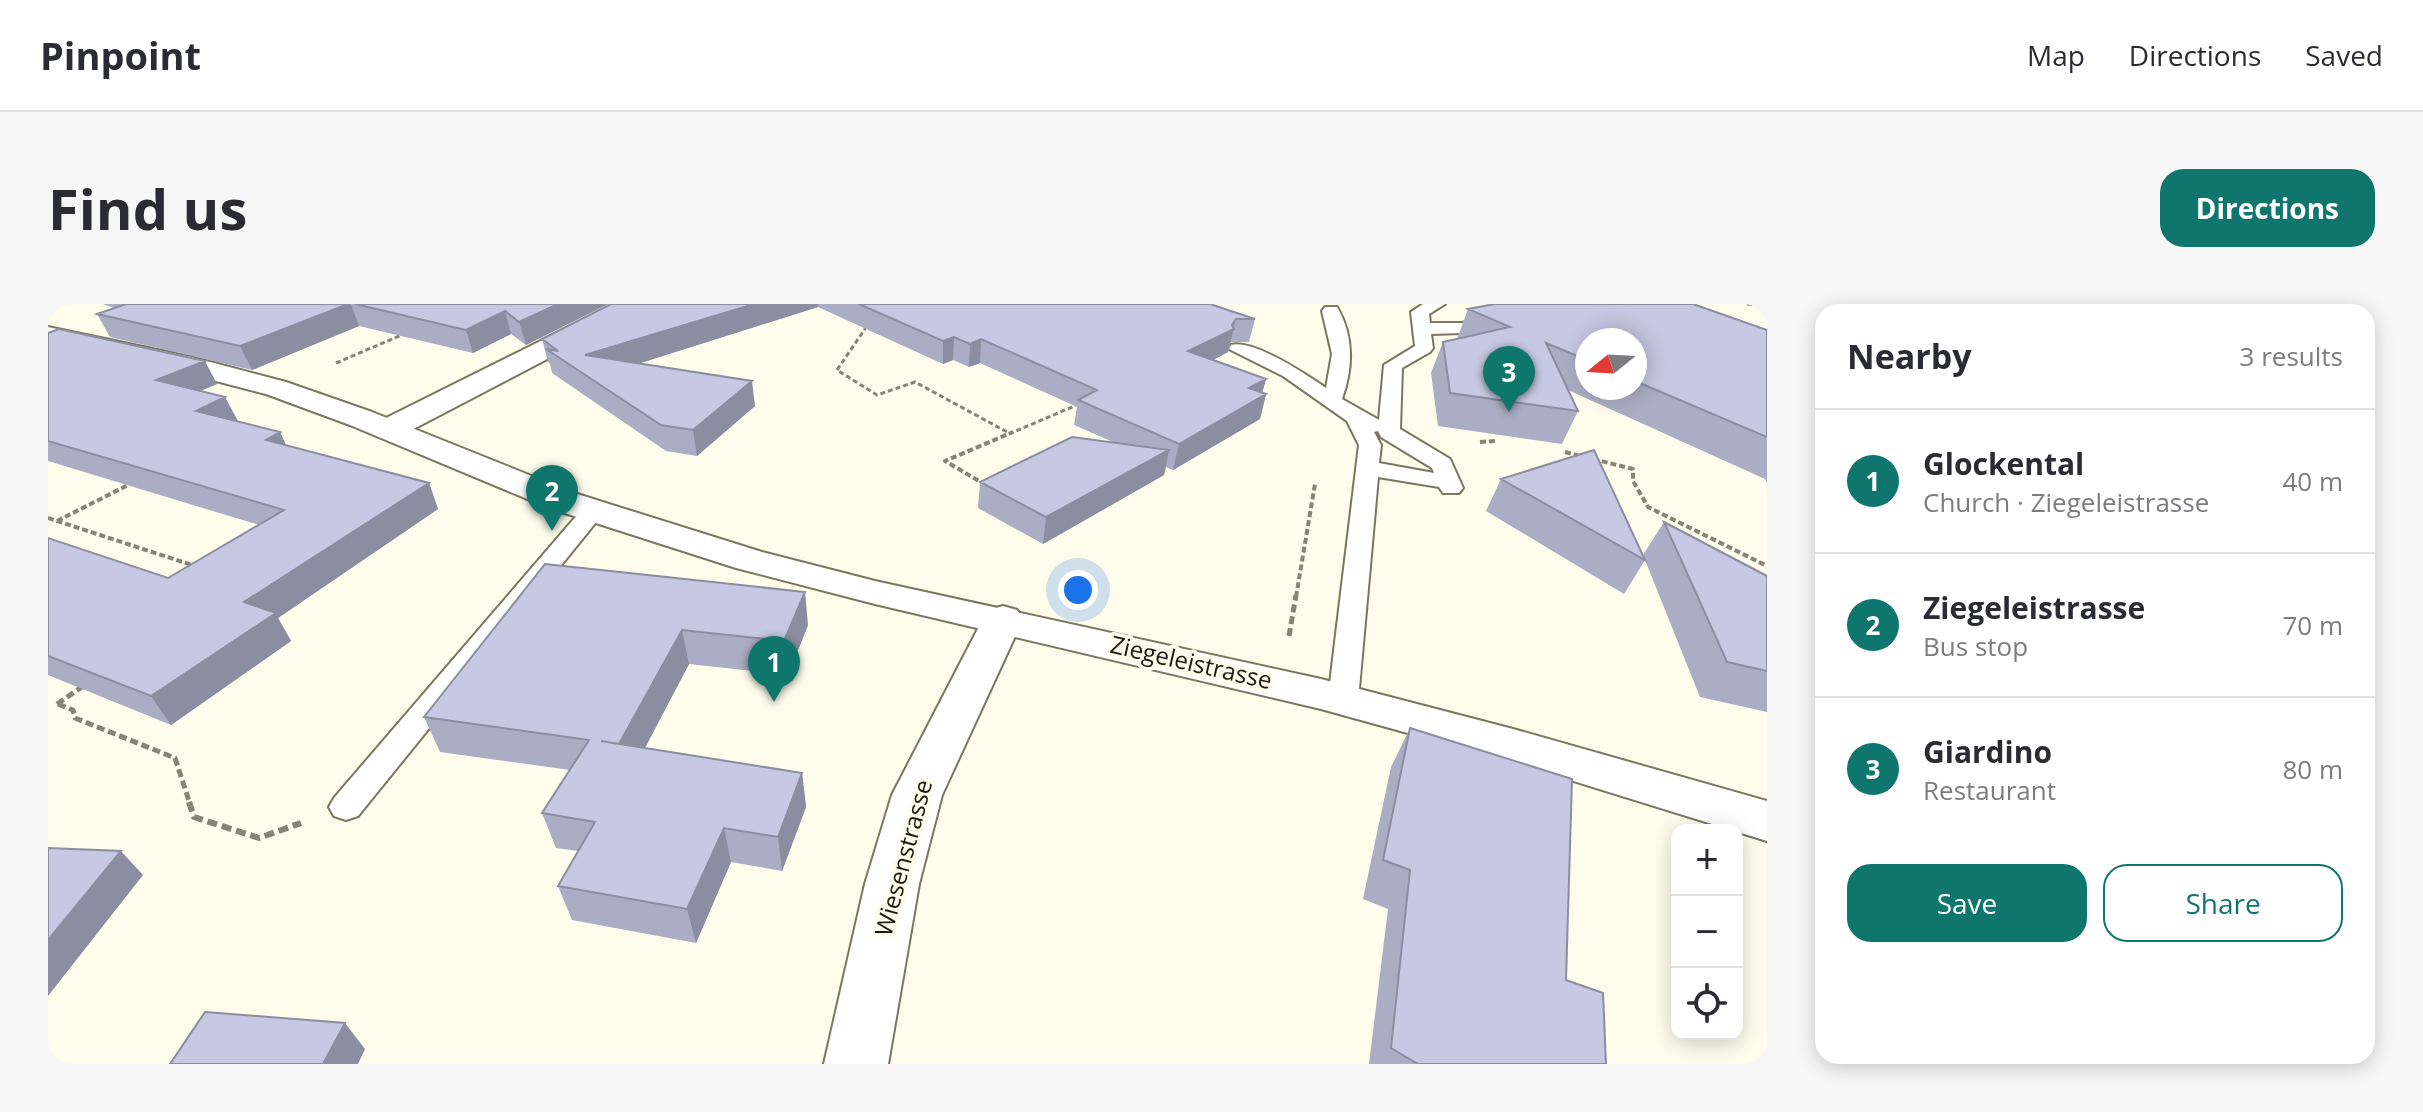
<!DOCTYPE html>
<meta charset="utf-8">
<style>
:root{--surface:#fff;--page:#f7f7f7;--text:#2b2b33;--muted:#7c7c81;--line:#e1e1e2;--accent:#0f766e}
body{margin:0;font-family:"Open Sans",sans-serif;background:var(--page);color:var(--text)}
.controls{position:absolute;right:24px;bottom:24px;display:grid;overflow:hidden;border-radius:16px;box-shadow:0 4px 20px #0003}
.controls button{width:72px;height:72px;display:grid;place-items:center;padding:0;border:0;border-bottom:2px solid var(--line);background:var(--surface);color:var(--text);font:40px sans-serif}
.compass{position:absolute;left:1527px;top:24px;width:72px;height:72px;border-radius:50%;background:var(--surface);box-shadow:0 4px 20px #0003;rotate:252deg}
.you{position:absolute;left:1030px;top:286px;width:28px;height:28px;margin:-20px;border:6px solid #fff;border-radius:50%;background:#1a73e8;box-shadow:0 0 0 12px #1a73e833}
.badge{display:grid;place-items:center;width:52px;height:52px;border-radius:50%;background:var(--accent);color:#fff;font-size:26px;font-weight:700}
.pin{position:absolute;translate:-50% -66px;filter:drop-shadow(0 2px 4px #0008)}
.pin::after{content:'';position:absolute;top:42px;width:28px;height:24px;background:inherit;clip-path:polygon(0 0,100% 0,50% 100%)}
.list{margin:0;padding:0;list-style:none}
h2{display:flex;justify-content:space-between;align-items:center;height:104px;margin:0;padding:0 32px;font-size:34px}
h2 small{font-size:26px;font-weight:400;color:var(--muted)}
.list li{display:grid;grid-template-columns:52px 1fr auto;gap:24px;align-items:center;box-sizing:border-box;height:144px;padding:0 32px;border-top:2px solid var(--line)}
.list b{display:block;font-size:30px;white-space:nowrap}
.list p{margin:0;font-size:26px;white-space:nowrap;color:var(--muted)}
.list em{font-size:26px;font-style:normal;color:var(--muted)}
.actions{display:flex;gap:16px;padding:24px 32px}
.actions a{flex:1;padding:18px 0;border:2px solid var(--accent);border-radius:24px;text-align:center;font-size:28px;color:var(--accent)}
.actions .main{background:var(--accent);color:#fff}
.icon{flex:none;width:44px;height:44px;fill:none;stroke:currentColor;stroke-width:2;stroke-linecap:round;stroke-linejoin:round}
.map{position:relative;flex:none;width:1719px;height:760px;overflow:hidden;border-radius:24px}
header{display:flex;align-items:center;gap:48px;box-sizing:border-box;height:112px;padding:0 40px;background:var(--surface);border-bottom:2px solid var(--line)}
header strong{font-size:38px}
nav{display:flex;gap:44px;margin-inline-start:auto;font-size:28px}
.intro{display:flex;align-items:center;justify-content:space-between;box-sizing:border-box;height:192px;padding:0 48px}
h1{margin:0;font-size:56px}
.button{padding:20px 36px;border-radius:24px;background:var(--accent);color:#fff;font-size:28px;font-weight:700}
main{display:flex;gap:48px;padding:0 48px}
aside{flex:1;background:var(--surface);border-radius:24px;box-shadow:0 4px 20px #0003}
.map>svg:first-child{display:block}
</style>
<header>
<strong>Pinpoint</strong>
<nav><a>Map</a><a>Directions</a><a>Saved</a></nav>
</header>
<div class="intro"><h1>Find us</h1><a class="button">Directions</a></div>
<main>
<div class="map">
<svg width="1719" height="760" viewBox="0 0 1719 760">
<rect width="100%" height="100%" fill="#fefceb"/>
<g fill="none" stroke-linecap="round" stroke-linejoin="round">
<g stroke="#7a775e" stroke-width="4">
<path id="lane" d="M1375,0H1397L1381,10L1382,19H1414L1464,7L1454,0H1476L1485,10L1482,14L1414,29L1383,30L1385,44L1382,48L1354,64L1352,125L1402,155L1415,184L1411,189H1395L1391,183L1330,173L1310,396L1306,403L1295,406L1284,403L1280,396L1311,141L1299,117L1235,72L1181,45L1183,41C1206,35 1259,71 1278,84L1284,50L1274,7L1277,3H1289C1306,32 1305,64 1294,95L1331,116L1336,61L1367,42L1363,8ZM1330,127L1333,133L1384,164L1386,169L1331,159L1333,141L1326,128Z
M545,200L553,202L557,207L553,212L310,512L298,516L286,512L281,503L286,494L537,202Z"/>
</g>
<g stroke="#7a775e" stroke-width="4">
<path id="street" d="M567,0H598L595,5L352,132L341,134L330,132L325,125L330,118Z
M955,302L969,306L975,315L894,491L871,580L840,760H776L817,580L844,491L935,315L941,306Z"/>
</g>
<g stroke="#7a775e" stroke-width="4">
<path id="secondary" d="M0,23L143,53L238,78L324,108L526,189L714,248L827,277L1273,375L1465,425L1719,497V537L1461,457L1273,405L827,300L688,264L501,204L302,121L218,90L114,63L0,39Z"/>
</g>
<path stroke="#868477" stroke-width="3" stroke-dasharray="5 3" stroke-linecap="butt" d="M1699,0L1719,2
M819,22L789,66L829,91L867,78L961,129
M288,59L356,30
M961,130L1031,100"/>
<path stroke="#868477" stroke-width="4" stroke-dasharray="6 3" stroke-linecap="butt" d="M1432,138L1447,137
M1517,148L1536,153
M1545,155L1585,165V177L1600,203L1719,262
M938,181L897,157L965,128
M0,214L147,262
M9,217L86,178
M1248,293L1267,180"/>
<path stroke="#868477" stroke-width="5" stroke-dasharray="8 4" stroke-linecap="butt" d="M1241,332L1248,291
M9,400L38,380
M10,400L25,406L27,414L127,454L142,500"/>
<path stroke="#868477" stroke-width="6" stroke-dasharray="10 5" stroke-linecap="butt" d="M141,498L146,513L211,534L253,519"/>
<use href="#lane" fill="#fff" fill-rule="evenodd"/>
<use href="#street" fill="#fff" fill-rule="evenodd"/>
<use href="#secondary" fill="#fff" fill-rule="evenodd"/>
</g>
<path fill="#abadc4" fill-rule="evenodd" d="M55,0H560L478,41L463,30L425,49L311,22L204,66L62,33L49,10L66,4Z
M563,0H1162L1207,15L1201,38H1183L1180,48L1165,56L1218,75L1214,89L1218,90L1212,115L1125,166L1118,163L1116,171L995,240L930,204L932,178L1065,138L1026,121L1029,103L932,59L921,63L905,56L895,60L770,3L592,59L707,102L649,152L618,147L504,69L502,60L500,58L494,35Z
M1420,5L1719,26V179L1717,175L1520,86L1530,107L1514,140L1390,122L1383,69L1395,38L1409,35ZM1539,36H1587V84H1539Z
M0,29L169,80L152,87L189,118L232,128L238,142L381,179L390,205L230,314L243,337L123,421L0,371V234L120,274L211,221L0,157Z
M1453,175L1597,256L1576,290L1438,207Z
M1616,218L1719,272V408L1652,393L1595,251Z
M497,260L760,321L740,371L641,360L597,444L754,469L758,503L734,567L683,558L648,639L524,616L510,582L530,547L508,544L494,509L522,466L392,448L376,413Z
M1362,424L1518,676L1558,760H1321L1340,605L1315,595L1343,463Z"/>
<path fill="#8b8da0" d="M300,0H303L311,22L204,66L192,42Z
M510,0H560L478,41L471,18Z
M706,0H770V3L542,75L537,51Z
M457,7L463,30L425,49L418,26Z
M1188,15L1180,48L1136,71L1140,47Z
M906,33L905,56L895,60V37Z
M933,35L932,59L921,63L922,40Z
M157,57L169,80L121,100L108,76Z
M1218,75L1213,93L1218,90L1212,115L1125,166L1131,140L1201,84Z
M704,77L707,102L649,152L645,126Z
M177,93L190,117L148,107Z
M232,128L244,154L218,136Z
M1121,146L1116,171L995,240L998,213Z
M381,179L390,205L230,314L243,337L123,421L103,392L196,298Z
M757,288L760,321L740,371L736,337Z
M634,326L641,360L581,474L571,440Z
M754,469L758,503L734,567L730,533Z
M676,524L683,558L648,639L639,605Z
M73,547L95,571L0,692V636Z
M297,719L317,745L310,760H275Z"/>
<path fill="#c7c9e4" stroke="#8b8da0" stroke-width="2" d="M78,0H300L192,42L49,10Z
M307,0H510L471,18L457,7L418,26Z
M563,0H706L537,51L704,77L645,126L613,121L498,45L510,47L494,35Z
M811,0H1162L1207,15H1188L1184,21L1186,25L1140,47L1218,75L1201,84L1218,90L1131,140L1030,96L1049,86L933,35L922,40L906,33L895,37Z
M1447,0H1645L1719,26V133L1587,77V36H1539V56L1498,39L1530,107L1402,89L1395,38L1462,23L1420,5Z
M11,25L157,57L108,76L177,93L148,107L232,128L218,136L381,179L196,298L228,309L103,392L0,352V234L120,274L236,206L0,137V29Z
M1024,133L1121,146L998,213L932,178Z
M1546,146L1597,256L1453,175Z
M1616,218L1719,272V367L1679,358Z
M497,260L757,288L736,337L634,326L571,440L553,437L754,469L730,533L676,524L639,605L510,582L547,518L494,509L541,436L376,413Z
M1362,424L1524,475L1518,676L1555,689L1558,760H1370L1343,744L1362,566L1335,556Z
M0,544L73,547L0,636Z
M157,708L297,719L275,760H122Z"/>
<g text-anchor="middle" stroke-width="8" stroke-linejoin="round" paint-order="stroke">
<g font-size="24" fill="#1b190f" stroke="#fefceb">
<text transform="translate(1143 359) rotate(13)" y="8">Ziegeleistrasse</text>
<text transform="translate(856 554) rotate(-75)" y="8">Wiesenstrasse</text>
</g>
</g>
</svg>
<div class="controls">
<button>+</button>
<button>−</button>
<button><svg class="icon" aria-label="locate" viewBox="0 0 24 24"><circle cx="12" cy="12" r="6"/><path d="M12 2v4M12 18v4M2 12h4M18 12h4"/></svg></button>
</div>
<svg class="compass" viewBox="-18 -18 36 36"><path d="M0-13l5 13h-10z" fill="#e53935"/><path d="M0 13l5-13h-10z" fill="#7c7c81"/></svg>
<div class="you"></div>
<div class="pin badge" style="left:726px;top:398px">1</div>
<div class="pin badge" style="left:504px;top:227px">2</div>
<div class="pin badge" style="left:1461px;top:108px">3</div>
</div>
<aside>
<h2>Nearby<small>3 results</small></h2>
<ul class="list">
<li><span class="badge">1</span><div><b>Glockental</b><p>Church · Ziegeleistrasse</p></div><em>40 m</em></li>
<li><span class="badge">2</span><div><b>Ziegeleistrasse</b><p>Bus stop</p></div><em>70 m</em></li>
<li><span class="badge">3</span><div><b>Giardino</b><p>Restaurant</p></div><em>80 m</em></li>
</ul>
<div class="actions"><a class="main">Save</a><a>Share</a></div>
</aside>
</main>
